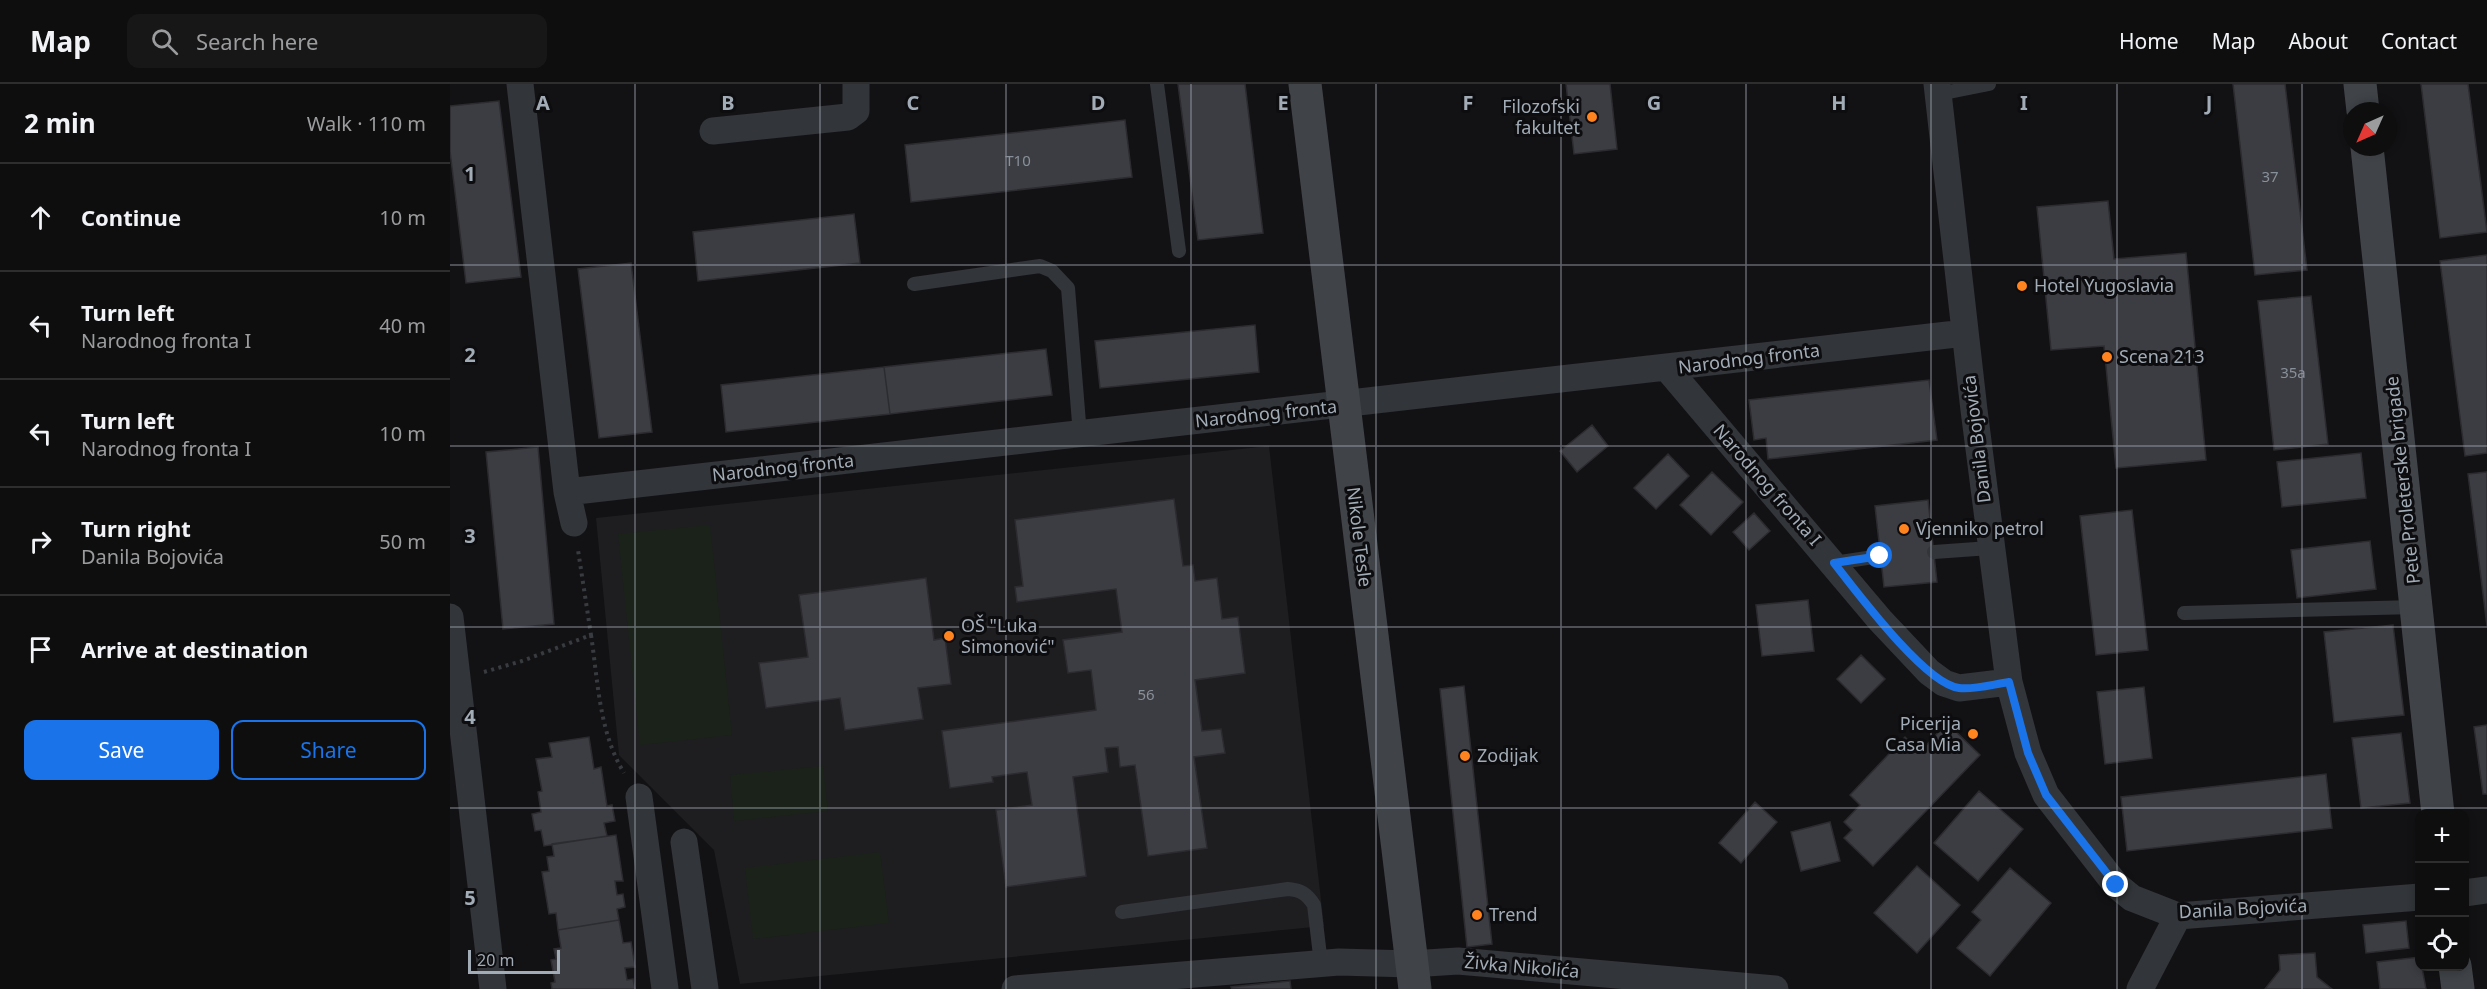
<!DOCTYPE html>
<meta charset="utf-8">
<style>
:root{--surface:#0e0e0f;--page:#171718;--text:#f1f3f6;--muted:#9b9c9e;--line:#2e2e2f;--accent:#1a73e8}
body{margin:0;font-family:"Noto Sans",sans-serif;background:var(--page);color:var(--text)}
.controls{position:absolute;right:18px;bottom:18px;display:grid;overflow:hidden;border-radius:12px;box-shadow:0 3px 9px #0003}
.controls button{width:54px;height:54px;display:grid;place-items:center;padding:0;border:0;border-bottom:2px solid var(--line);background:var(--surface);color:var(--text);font:30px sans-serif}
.compass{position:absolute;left:1893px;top:18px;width:54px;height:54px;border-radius:50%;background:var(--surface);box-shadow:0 3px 9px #0003;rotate:225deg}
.scale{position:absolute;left:18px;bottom:15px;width:92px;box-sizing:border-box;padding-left:6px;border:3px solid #a2acb6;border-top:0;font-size:16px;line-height:21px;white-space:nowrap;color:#a2acb6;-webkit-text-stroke:4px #0d0d0f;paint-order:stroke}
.stop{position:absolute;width:18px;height:18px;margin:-14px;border:4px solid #1a73e8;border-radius:50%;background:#fff}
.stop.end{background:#1a73e8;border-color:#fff;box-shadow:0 2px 6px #0008}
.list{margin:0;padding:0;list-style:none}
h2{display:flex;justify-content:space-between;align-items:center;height:78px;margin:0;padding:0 24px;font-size:26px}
h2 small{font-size:20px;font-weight:400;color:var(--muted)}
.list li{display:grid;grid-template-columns:39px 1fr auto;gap:18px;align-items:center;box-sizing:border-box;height:108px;padding:0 24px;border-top:2px solid var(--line)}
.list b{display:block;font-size:22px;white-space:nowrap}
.list p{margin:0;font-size:20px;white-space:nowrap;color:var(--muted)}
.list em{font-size:20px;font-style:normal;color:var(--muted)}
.actions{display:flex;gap:12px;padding:18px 24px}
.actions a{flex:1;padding:14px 0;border:2px solid var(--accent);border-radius:12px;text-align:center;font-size:21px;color:var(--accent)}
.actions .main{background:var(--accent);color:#fff}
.icon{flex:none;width:33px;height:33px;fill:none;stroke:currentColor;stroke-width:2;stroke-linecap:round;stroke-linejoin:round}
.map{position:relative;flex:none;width:2037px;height:905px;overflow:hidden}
header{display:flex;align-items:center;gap:36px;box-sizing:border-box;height:84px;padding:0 30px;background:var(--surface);border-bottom:2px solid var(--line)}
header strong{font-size:28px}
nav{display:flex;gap:33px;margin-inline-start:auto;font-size:21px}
.search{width:420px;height:54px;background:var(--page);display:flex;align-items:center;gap:15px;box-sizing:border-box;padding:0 21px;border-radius:12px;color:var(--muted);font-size:22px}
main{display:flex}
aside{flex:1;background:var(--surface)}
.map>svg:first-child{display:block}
</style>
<header>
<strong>Map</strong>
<div class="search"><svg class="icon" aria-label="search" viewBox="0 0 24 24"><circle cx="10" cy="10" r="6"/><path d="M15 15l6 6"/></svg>Search here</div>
<nav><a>Home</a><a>Map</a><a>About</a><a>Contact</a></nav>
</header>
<main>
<aside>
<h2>2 min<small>Walk · 110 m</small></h2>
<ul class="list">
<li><svg class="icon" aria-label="ahead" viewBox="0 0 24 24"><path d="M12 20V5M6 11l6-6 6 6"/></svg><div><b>Continue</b></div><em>10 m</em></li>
<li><svg class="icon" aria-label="left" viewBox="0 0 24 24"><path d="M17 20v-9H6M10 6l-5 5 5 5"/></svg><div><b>Turn left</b><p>Narodnog fronta I</p></div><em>40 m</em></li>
<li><svg class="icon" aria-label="left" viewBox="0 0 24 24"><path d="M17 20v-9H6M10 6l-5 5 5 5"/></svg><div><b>Turn left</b><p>Narodnog fronta I</p></div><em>10 m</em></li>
<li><svg class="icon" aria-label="right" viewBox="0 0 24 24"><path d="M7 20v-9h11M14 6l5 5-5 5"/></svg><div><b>Turn right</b><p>Danila Bojovića</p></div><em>50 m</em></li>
<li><svg class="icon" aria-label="arrive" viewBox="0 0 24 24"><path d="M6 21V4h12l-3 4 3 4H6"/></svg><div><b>Arrive at destination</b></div></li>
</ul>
<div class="actions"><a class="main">Save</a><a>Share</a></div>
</aside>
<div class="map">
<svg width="2037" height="905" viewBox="0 0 2037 905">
<rect width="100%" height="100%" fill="#121214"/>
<path fill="#1e1e21" d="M819,362L874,842L290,900L264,766L169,671L146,434Z"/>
<path fill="#1a221a" d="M260,441L282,651L190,661L168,450Z
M373,682L378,727L284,737L280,691Z
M430,768L439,839L303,855L295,784Z"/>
<path fill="#3c3d42" stroke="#2c2c30" stroke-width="1.5" d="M728,0H795L813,149L748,156Z
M1116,0H1160L1167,65L1124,70Z
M1116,0H1160L1167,65L1124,70Z
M1783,0H1835L1857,186L1805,191Z
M1971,0H2018L2037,148L1990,154Z
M49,17L71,193L16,199L0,67V22Z
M675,36L682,93L461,118L455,61Z
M1658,117L1664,175L1736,169L1756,376L1666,384L1654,262L1601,266L1587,123Z
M404,130L410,179L248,197L243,148Z
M2037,171V369L2015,372L1990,177Z
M181,179L202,348L149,354L128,185Z
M1861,212L1878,360L1824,366L1808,217Z
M805,241L809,288L650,304L645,257Z
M596,265L602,311L440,330L434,283Z
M434,283L440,330L276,348L271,301Z
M1479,296L1487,356L1318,375L1316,354L1304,356L1299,316Z
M1142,341L1158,362L1127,388L1110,367Z
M88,363L104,540L53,545L36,368Z
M1911,369L1916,414L1832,423L1827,378Z
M1218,370L1239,392L1206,425L1184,404Z
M1262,388L1293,418L1261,451L1230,421Z
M2037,388V542L2018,390Z
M724,415L733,482L743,481L745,497L767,494L772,535L788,533L795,589L745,596L752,647L771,645L775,669L744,673L757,764L698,772L685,681L670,683L668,663L655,664L658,688L623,693L636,792L556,803L546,726L582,721L577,688L542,693L543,698L500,704L492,647L646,626L641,586L618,589L613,556L672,548L666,505L567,518L565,503L573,502L565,436Z
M1478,416L1487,498L1434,503L1425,422Z
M1682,426L1698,566L1646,571L1630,432Z
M1304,429L1320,447L1299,466L1283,448Z
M1920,457L1926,505L1847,514L1841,466Z
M476,494L484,556L495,554L501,600L468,604L473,635L395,646L390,614L316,624L309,579L358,573L349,511Z
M1358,516L1364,567L1312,572L1306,521Z
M1943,541L1954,631L1884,638L1874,548Z
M1411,571L1435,595L1411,619L1387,595Z
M1014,602L1042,860L1017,863L990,605Z
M1694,603L1702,674L1655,680L1647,608Z
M1497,639L1530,671L1423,782L1394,754L1402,746L1394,738L1410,721L1400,711L1455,653L1470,668Z
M2037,641V710H2033L2024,643Z
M1951,649L1960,719L1911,724L1902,654Z
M139,653L144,685L151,683L157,722L162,721L165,737L154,739L157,752L94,762L91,746L85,747L82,730L91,728L88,708L92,707L86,675L102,673L99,659Z
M1876,690L1882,744L1677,767L1671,713Z
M1529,707L1573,745L1528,797L1484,759Z
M1305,718L1327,738L1291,779L1269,759Z
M1380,738L1390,777L1351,787L1341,748Z
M166,751L173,797H165L167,811L173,810L175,823L167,825L169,836L108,846L106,829L99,830L92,788L99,787L97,773L104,772L102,760Z
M1467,782L1510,821L1467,869L1424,829Z
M1560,784L1601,819L1540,892L1507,864L1531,836L1522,828Z
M169,836L173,859L181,858L185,883L175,884L177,896L183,895L185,905H102L101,899L105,898L101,876L106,875L104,865L111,864L108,846Z
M1956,837L1959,864L1916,869L1913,841Z
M1865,869L1867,893L1882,905H1815L1830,886L1829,871Z
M1970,873L1976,905H1930L1927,878Z
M840,897L841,905H782L781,903Z"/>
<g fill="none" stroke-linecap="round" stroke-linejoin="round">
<path stroke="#383c40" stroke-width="4" stroke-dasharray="3 4.5" stroke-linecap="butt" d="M141,551C148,597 149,648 174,689
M34,588L72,577L141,551L128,466"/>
<path stroke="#323539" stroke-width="14" d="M707,0L729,167
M1489,10L1539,0
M464,200L590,182L602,187L618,204L630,351
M1484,468L1540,464
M1384,479L1430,472
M1734,529L1966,523
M672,828L838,805C851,806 857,810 864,821L871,880"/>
<path stroke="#323539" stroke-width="27" d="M70,0L117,408L124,439
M1487,0L1524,326L1559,598L1578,669L1596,711L1666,801L1682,814L1728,832L1970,813
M263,47L398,33L406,27V0
M1217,284L1430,536L1479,588L1494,599L1509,604L1559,598
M117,408L1515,249
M0,533L43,905
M189,713L215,905
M234,758L255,905
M2014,809L2037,806
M565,905L889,878L961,880L1008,877L1325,905
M1690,905L1728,832"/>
<path stroke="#404449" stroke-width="33" d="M855,0L965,905
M1910,0L1913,27
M1917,63L1988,730
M2005,882L2008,905"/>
</g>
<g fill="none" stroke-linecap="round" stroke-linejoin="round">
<path stroke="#1a73e8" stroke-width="8" d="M1430,472L1384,479C1406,507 1475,600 1509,604C1524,606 1544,600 1559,598L1578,669L1596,711L1666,801"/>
</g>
<path fill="none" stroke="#a2acb6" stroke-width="1.5" stroke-opacity="0.55" d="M185,0V905M370,0V905M556,0V905M741,0V905M926,0V905M1111,0V905M1296,0V905M1481,0V905M1667,0V905M1852,0V905M0,181H2037M0,362H2037M0,543H2037M0,724H2037"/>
<g fill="#ff831e" stroke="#0d0d0f" stroke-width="2">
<circle cx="1142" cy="33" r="6"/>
<circle cx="1572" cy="202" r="6"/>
<circle cx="1657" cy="273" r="6"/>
<circle cx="1454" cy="445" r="6"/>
<circle cx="499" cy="552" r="6"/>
<circle cx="1523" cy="650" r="6"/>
<circle cx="1015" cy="672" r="6"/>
<circle cx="1027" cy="831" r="6"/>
</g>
<g text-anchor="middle" stroke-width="6" stroke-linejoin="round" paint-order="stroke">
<g font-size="15" fill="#889099">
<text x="568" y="82">T10</text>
<text x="1820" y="98">37</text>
<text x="1843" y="294">35a</text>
<text x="696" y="616">56</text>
</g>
<g font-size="18" fill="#a2acb6" stroke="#0d0d0f" text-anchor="start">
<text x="1130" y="29" text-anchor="end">Filozofski<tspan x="1130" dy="21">fakultet</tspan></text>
<text x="1584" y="208">Hotel Yugoslavia</text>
<text x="1669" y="279">Scena 213</text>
<text x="1466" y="451">Vjenniko petrol</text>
<text x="511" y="548">OŠ "Luka<tspan x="511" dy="21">Simonović"</tspan></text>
<text x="1511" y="646" text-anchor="end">Picerija<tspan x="1511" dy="21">Casa Mia</tspan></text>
<text x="1027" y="678">Zodijak</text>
<text x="1039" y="837">Trend</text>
</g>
<g font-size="18" fill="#a2acb6" stroke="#0d0d0f">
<text transform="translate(1299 275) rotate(-7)" y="6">Narodnog fronta</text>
<text transform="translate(816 330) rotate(-6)" y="6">Narodnog fronta</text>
<text transform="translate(1527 355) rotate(-97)" y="6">Danila Bojovića</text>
<text transform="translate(333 384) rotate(-6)" y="6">Narodnog fronta</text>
<text transform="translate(1953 396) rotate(-96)" y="6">Pete Proleterske brigade</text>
<text transform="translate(1317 401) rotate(49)" y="6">Narodnog fronta I</text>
<text transform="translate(909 453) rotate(83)" y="6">Nikole Tesle</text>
<text transform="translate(1793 825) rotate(-3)" y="6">Danila Bojovića</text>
<text transform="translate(1072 883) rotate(5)" y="6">Živka Nikolića</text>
</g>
</g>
<g font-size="20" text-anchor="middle" font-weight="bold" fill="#a2acb6" stroke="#0d0d0f" stroke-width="6" stroke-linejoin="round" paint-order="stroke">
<text x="93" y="26">A</text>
<text x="278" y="26">B</text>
<text x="463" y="26">C</text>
<text x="648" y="26">D</text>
<text x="833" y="26">E</text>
<text x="1018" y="26">F</text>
<text x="1204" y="26">G</text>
<text x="1389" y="26">H</text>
<text x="1574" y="26">I</text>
<text x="1759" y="26">J</text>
<text x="20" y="97">1</text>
<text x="20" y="278">2</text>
<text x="20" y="459">3</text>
<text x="20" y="640">4</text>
<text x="20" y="821">5</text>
</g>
</svg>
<div class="controls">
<button>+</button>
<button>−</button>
<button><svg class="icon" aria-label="locate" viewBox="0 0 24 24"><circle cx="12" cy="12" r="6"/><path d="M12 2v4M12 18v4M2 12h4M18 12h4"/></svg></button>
</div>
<svg class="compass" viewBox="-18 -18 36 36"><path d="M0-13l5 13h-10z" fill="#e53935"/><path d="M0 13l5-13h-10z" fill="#9b9c9e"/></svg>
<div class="scale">20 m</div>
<div class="stop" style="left:1430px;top:472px"></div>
<div class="stop end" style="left:1666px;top:801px"></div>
</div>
</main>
